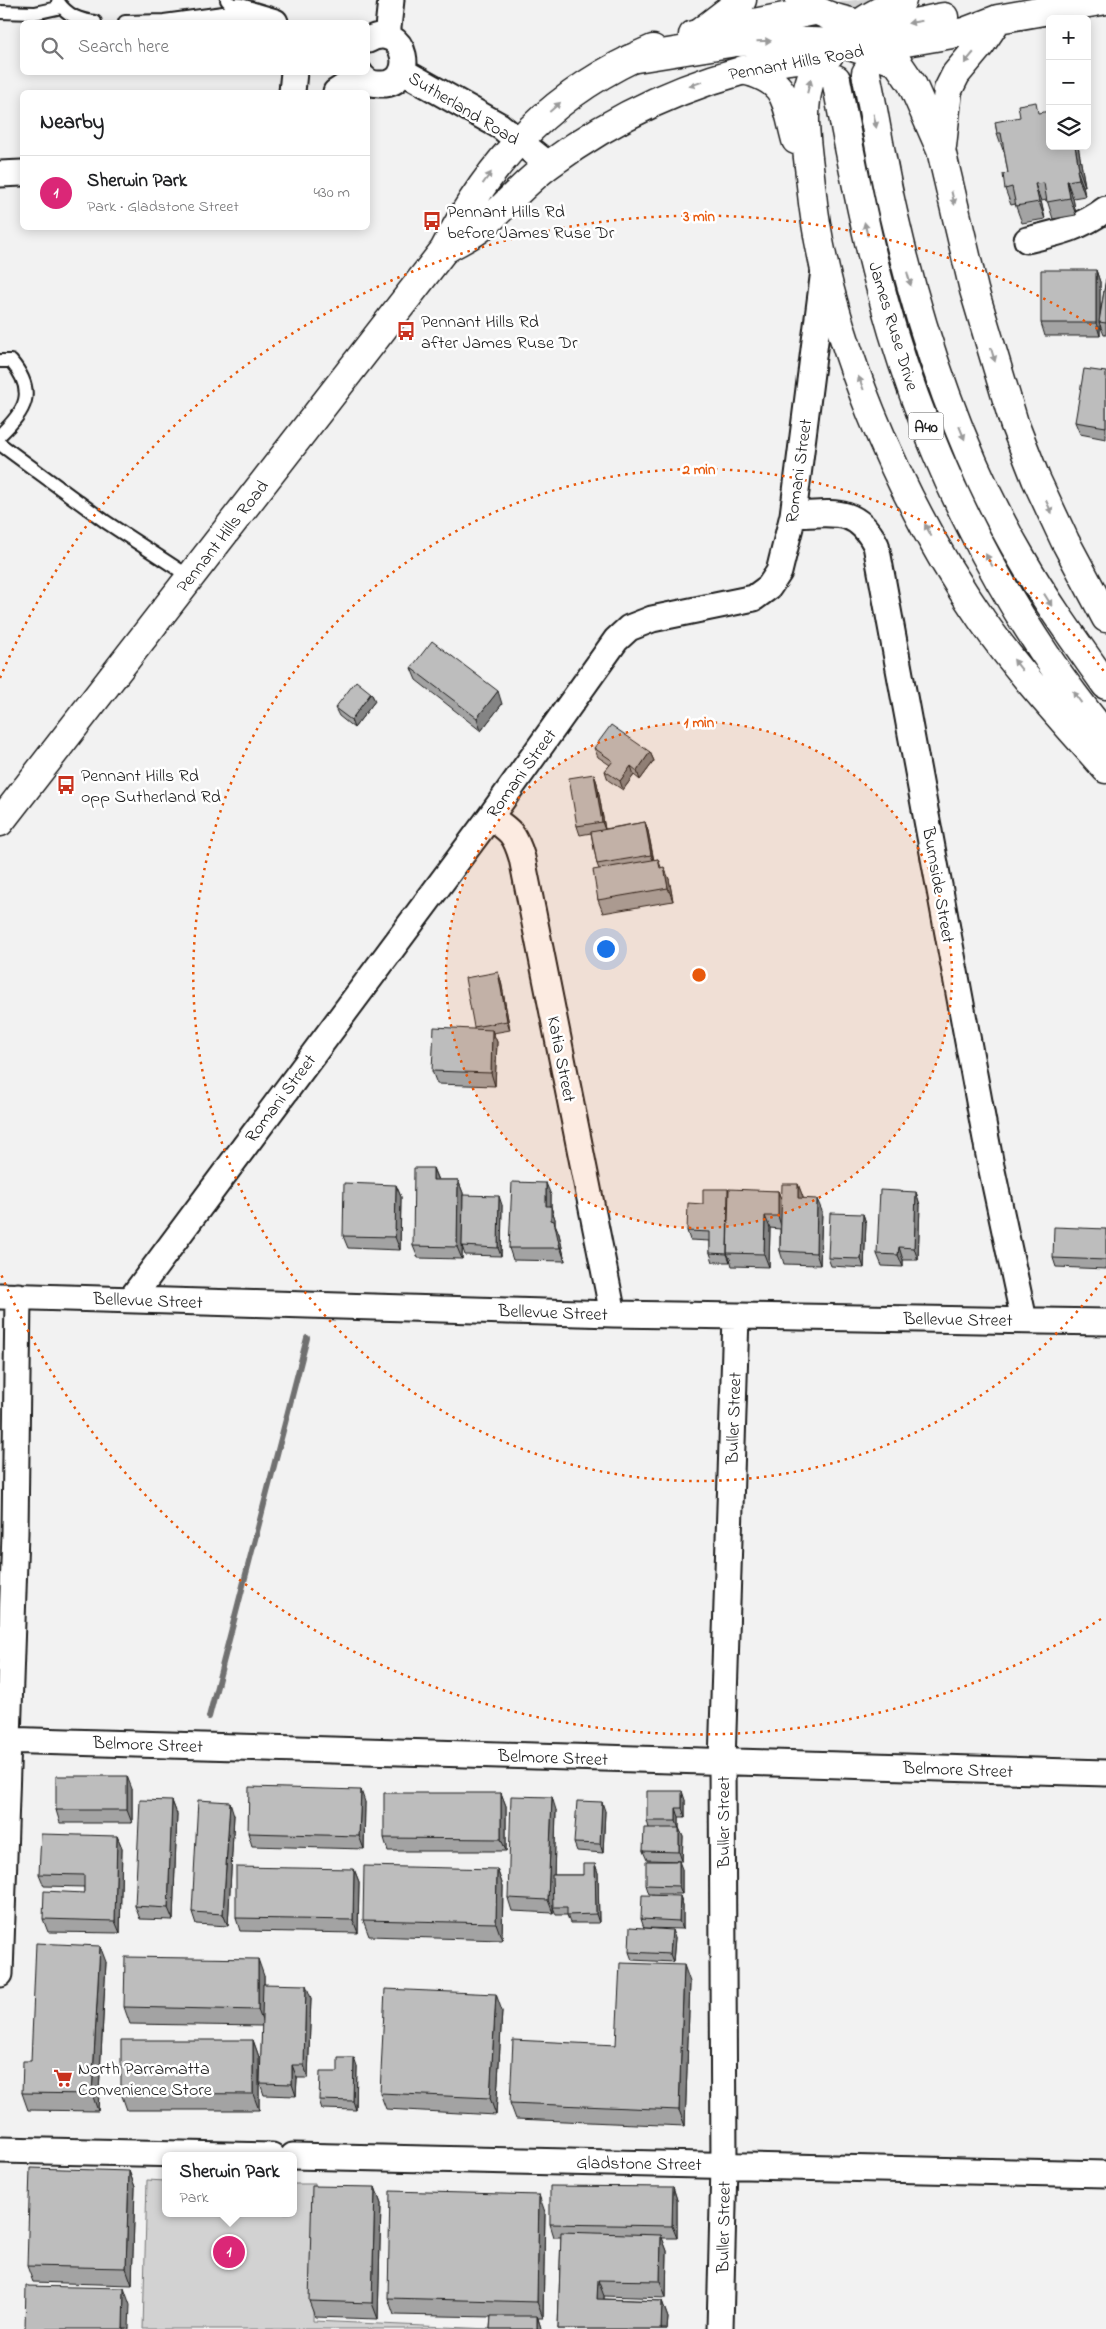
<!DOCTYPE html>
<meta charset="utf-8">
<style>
:root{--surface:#fff;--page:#f2f2f2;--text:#202124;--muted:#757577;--line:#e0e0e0;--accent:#db2777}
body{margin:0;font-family:"Indie Flower",sans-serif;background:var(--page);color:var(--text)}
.controls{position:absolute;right:15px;top:15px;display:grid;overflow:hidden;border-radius:8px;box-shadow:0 2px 12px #0003}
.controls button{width:45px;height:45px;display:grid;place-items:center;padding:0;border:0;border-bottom:1px solid var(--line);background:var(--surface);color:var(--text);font:25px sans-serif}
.you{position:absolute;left:605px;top:948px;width:18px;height:18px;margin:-12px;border:4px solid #fff;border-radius:50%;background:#1a73e8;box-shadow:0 0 0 8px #1a73e833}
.badge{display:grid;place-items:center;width:32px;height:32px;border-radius:50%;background:var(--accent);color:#fff;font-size:16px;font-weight:700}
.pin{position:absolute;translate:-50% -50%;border:2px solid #fff;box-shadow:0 1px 5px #0006}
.popup{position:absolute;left:162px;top:2152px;width:135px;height:65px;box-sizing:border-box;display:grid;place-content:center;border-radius:8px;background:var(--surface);filter:drop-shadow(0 1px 4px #0005);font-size:16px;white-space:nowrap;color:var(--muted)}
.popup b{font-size:19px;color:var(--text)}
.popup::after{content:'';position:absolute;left:50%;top:100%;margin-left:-10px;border:10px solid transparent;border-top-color:var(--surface)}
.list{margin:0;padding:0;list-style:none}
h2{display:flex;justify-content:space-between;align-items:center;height:65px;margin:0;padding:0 20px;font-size:21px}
h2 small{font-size:16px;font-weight:400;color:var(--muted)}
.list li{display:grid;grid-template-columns:32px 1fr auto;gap:15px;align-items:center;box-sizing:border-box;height:75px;padding:0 20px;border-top:1px solid var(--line)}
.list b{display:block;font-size:19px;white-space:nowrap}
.list p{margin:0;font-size:16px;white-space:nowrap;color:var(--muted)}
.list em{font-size:16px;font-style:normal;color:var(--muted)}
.icon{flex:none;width:28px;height:28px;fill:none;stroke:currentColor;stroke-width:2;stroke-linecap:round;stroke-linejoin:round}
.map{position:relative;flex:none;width:1106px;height:2329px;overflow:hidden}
.search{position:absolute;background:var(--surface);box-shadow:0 2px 12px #0003;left:20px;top:20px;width:350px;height:55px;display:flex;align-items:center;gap:12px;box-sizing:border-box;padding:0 18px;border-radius:8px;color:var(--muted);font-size:19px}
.panel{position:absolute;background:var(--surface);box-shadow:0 2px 12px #0003;left:20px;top:90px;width:350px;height:140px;border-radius:8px}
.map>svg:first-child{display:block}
</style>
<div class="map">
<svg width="1106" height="2329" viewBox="0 0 1106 2329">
<rect width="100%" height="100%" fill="#f2f2f2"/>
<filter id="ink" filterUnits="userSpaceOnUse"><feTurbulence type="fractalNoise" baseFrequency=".02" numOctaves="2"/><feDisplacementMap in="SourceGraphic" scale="10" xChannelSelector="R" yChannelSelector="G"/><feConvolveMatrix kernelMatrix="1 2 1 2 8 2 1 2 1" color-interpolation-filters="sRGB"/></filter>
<g filter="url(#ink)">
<path fill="#d2d2d2" stroke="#777" d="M147,2180L165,2181V2213H293V2184H315L313,2321L490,2329H143Z"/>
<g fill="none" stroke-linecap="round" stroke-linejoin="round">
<path stroke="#707070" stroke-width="6" d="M209,1717L307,1338"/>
<path stroke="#d2d2d2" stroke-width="28" stroke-dasharray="28 14" stroke-linecap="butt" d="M855,0L862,45"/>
<g stroke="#1c1c1c" stroke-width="16">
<path id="lane" d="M227,0L238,11
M58,2C68,16 79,20 95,22
M0,12L35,13L62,7
M125,22L164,21L238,11
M0,361H11C37,392 26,410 0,435
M0,444L106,522L190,577"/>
</g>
<g stroke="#1c1c1c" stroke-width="29">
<path id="street" d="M238,11L275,22
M387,37L391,0
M402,71L500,126L549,165
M359,72C364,80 370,84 379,84C420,87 406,19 368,40
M292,92L294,72
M336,92L361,76
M0,174L22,173
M1027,240C1057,233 1081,228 1106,209
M793,515C830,514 856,505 876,545L991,1166L1024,1320
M490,817C510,830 515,834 522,858L613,1314
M0,1296L613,1314L1106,1322
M131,1299L490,817L616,640L629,628L652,619L754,598L769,587L779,572L793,515L824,270
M0,1740L1106,1773
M0,1974L15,1533L18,1296
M0,2150L272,2156
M293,2156L1106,2174
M720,2329L724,2165L722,1762L736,1316"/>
</g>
<g stroke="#1c1c1c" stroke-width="31">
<path id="primary" d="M693,35L814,11
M444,250C456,242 472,236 483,226C505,206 525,182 550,164C620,112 698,78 783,61C798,58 814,58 829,55
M0,822L444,250C491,157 556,90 653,49"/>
</g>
<g stroke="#1c1c1c" stroke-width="31">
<path id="highway" d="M800,0C823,18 858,26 887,26C906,26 926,20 944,17
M902,0C889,7 874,13 862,22C850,30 817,65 811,78C799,111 808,151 811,185C825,330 900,502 982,620C1019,673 1064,721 1106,769
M699,33L742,0
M865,49L964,32L998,19L1106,0
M630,59L736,42L779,41L841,43L897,62L912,84L941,150L974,290L1014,423L1036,479L1065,541L1106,618
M743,70C788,81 785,99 796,140
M866,73C876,122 883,172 895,221C921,334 963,459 1022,559C1047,603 1077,644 1106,685
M836,79C848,143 860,208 876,271C918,439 996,602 1106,736
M942,146L948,90L956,74L981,44L998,19"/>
</g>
<use href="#lane" stroke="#fff" stroke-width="12"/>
<use href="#street" stroke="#fff" stroke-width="25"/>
<use href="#primary" stroke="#fff" stroke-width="28"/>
<use href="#highway" stroke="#fff" stroke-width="28"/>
</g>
<path fill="#a3a3a3" stroke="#1c1c1c" d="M995,122L1050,146H1078L1085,186H1083L1085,196L1073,198L1076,215L1053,219L1047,200L1041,201L1045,219L1022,223L1015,204L1011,205L1005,189L1008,173L1004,150H1003L997,133Z
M1096,270L1100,282V315L1106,279V335H1104L1100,325V336H1045L1041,323Z
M1106,372V439L1080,434L1075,422Z
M411,668L502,704L481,731L416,680Z
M371,693L375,701L354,728L339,716L335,708Z
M594,748L650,752L654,761L640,780L634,775L623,790L608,780L605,771L610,765L598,757Z
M594,774L597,783L605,829L645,822L648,831L654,860L658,859L661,867L669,879L673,901L603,913L598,900L599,869L597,864L591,833L580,835L577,826Z
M498,972L501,981L510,1030L493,1033L497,1042L495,1086L437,1084L432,1071L474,1029V1027Z
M433,1168L438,1180H458L463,1193L462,1259L418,1258L413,1246Z
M798,1184L803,1198L822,1211L820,1265L784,1264L780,1251V1229L770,1228L769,1267L732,1266L730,1259V1262H713L710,1253V1241L690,1240L687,1231L703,1204L729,1193L778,1191L781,1199Z
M396,1185L401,1197L400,1250L348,1248L343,1236Z
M916,1192L920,1205L918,1260H903V1267L882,1266L877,1254Z
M551,1195V1207L555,1219V1224L559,1234L565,1261L513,1260L509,1248Z
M502,1205L501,1256L465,1255L462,1246Z
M863,1214L866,1223L864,1268L831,1266L828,1258Z
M1106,1229V1269L1056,1267L1053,1258Z
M132,1789V1823H60L56,1810Z
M501,1793L506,1806V1851H388L384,1838Z
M685,1800V1817H679V1828L683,1837L682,1861L647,1860L643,1851L649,1828L647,1821Z
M172,1801L177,1814L173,1920L140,1919L135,1906Z
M365,1802L364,1849L252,1846L248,1833Z
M556,1810L554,1875H583L595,1864L598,1873L599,1923H570L567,1915H556L553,1907V1913L512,1911L508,1898Z
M605,1811L603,1853L577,1851L574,1843Z
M234,1815L228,1926L196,1924L192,1912Z
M117,1836L122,1848L120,1933L48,1932L43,1919L84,1893V1887L44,1886L39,1874Z
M354,1869L359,1882L358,1933L240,1931L236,1918Z
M497,1869L503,1886L502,1940L369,1936L363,1920Z
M682,1869V1894H649L646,1885Z
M680,1896L683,1905V1929L644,1928L641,1919Z
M675,1938L673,1962L632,1960L629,1952Z
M106,1962L98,2111L28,2110L22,2093L31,2061Z
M264,1976V1984L311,1998L308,2078H297L296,2096L264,2095L260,2083L262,2026L130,2024L124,2007Z
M690,1982L685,2126L516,2119L510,2103L616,2045Z
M502,2011L496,2115L386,2109L380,2093Z
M253,2040L259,2057V2110H127L121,2093Z
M357,2067L356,2110L322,2109L319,2100Z
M129,2171L135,2187L132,2285L33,2282L27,2266Z
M375,2187L381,2204L378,2319L315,2317L309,2301Z
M673,2187L677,2200V2238H662L667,2251L666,2298L604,2296V2299L662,2301L668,2318L667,2329H558L561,2237H554L550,2224Z
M545,2212L543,2318H538L541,2329H490L491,2317L394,2315L388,2298Z"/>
<path fill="#848484" stroke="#1c1c1c" d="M1075,146H1078L1085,186L1079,169Z
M1077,170L1083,186L1085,196L1079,179Z
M1067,181L1073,198L1076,215L1070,198Z
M1035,184L1041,201L1045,219L1039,202Z
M1096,270L1100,282V322H1099L1100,325V336L1096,323Z
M498,691L502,704L481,731L477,718Z
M371,693L375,701L354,728L351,720Z
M650,752L654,761L640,780L637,771Z
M631,766L634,775L623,790L620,781Z
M594,774L597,783L605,830L602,822Z
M645,822L648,831L654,863L651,855Z
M664,867L669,879L673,901L668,888Z
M498,972L501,981L510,1030L507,1021Z
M492,1030L497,1042L495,1086L491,1073Z
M433,1168L438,1181L433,1180Z
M458,1180L463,1193L462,1259L457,1247Z
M546,1183L551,1195V1207L555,1219V1224L559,1234L565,1261L546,1206Z
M798,1184L803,1197L802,1211L798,1198Z
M396,1185L401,1197L400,1250L395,1237Z
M728,1189L731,1198L727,1253L730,1259V1262L727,1254Z
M778,1191L783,1204L782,1229L778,1216Z
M916,1192L920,1205L918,1260L914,1248Z
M499,1196L502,1205L501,1256L498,1248Z
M817,1199L822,1211L820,1265L816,1253Z
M863,1214L866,1223L864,1268L861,1259Z
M765,1216L770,1228L769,1267L764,1254Z
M899,1247L903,1260V1267L898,1255Z
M127,1776L132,1789V1823L127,1810Z
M361,1790L365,1802L364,1849L359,1836Z
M682,1791L685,1800V1817L682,1808Z
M501,1793L506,1806V1851L501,1839Z
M552,1797L556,1810L553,1913L548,1900Z
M172,1801L177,1814L173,1920L168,1908Z
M230,1802L234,1815L228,1926L223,1914Z
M602,1802L605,1811L603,1853L600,1844Z
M676,1808L679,1817V1829L676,1821Z
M679,1828L683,1837L682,1861L679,1852Z
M117,1836L122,1848L120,1933L115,1921Z
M679,1861L682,1869V1894L679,1886Z
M595,1864L598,1873L599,1923L596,1914Z
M354,1869L359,1882L358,1933L353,1920Z
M497,1869L503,1886L502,1940L496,1923Z
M680,1896L683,1905V1929L679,1921Z
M672,1930L675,1938L673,1962L670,1954Z
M100,1946L106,1962L98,2111L92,2094Z
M258,1959L264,1976V2026L258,2010Z
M684,1965L690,1982L685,2126L679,2110Z
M306,1985L311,1998L308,2078L304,2065Z
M496,1994L502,2011L496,2115L490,2098Z
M253,2040L259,2057V2110L253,2094Z
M354,2058L357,2067L356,2110L353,2101Z
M292,2065L297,2078L296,2096L292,2084Z
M129,2171L135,2187L132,2285L126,2268Z
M375,2187L381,2204L378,2319L372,2303Z
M673,2187L677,2200V2238L672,2226Z
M539,2195L545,2212L543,2318L537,2302Z
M661,2235L667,2251L666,2298L660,2281Z
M598,2280L604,2296L603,2316L597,2299Z
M124,2288L130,2305L129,2329H123Z
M662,2301L668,2318L667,2329H661Z
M537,2316L541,2328V2329H537Z"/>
<path fill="#bdbdbd" stroke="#1c1c1c" d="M1036,102L1038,113L1050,111V146H1075L1079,169L1077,170L1079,179L1067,181L1070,198L1047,202L1044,183L1035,184L1039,202L1016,206L1012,187L1005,189L1003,174L1008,173L1001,133H997L995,122L1020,117L1018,105Z
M1041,270H1096V323H1041Z
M1106,279V323L1099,322Z
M1084,369L1106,372V427L1075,422Z
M432,641L498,691L477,718L411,668Z
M356,681L371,693L351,720L335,708Z
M611,725L650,752L637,771L631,766L620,781L605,771L613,761L594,748Z
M594,774L602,822L577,826L569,778Z
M645,822L651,855L597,864L591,832Z
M658,859L660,868L664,867L668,888L598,900L593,870Z
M498,972L507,1021L474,1027L465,978Z
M434,1027L492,1030L491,1073L432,1071Z
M414,1168H433V1180H458L457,1247L413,1246Z
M512,1182L546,1183V1206H551V1220L554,1221L560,1248H509Z
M344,1183L396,1185L395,1237L343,1236Z
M782,1184H798V1198L817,1199L816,1253L780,1251Z
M703,1189H728L727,1254L710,1253V1232L687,1231L688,1203L703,1204Z
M729,1189L778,1191V1216H765L764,1254L727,1253Z
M880,1190L916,1192L914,1248L899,1247L898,1255L877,1254Z
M463,1195L499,1196L498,1248L462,1246Z
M830,1213L863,1214L861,1259L828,1258Z
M1054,1227L1106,1229V1260L1053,1258Z
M56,1776H127V1810H56Z
M249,1787L361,1790L359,1836L248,1833Z
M647,1791H682V1808H676V1821H647Z
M384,1793H501V1839L384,1838Z
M511,1796L552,1797L548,1900L508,1898Z
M140,1800L172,1801L168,1908L135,1906Z
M198,1800L230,1802L223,1914L192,1912Z
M577,1801L602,1802L600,1844L574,1843Z
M644,1828H679V1852L643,1851Z
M41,1834L117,1836L115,1921L43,1919L44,1891L84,1893V1875L39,1874Z
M646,1861H679V1886L646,1885Z
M583,1864H595L596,1914L567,1915V1907H553L552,1875H583Z
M364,1866L497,1869L496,1923L363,1920Z
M236,1867L354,1869L353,1920L236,1918Z
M642,1895L680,1896L679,1921L641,1919Z
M630,1927L672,1930L670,1954L629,1952Z
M36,1943L100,1946L92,2094L22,2093L23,2061H31Z
M125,1957L258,1959V2010L124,2007Z
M620,1963L684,1965L679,2110L510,2103L513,2040L616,2045Z
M263,1984L306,1985L304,2065H292V2084L260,2083Z
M385,1989L496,1994L490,2098L380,2093Z
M121,2040H253V2094L121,2093Z
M338,2058H354L353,2101L319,2100L320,2072H338Z
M30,2168L129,2171L126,2268L27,2266Z
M312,2186L375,2187L372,2303L309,2301Z
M550,2186L673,2187L672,2226L550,2224Z
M390,2191L539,2195L537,2302L388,2298Z
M561,2232L661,2235L660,2281L598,2280L597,2299L662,2301L661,2329H558Z
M26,2286L124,2288L123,2329H25Z
M491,2316H537V2329H490Z"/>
<defs><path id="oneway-solid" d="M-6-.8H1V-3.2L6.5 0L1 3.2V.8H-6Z" transform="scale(1.25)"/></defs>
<g fill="#999">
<use href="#oneway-solid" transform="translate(915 22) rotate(170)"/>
<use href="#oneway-solid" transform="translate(764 41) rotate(-2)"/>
<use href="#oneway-solid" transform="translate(969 58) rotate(130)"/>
<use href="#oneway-solid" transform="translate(696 84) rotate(160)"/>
<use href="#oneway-solid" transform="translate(809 86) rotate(-76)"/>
<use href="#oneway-solid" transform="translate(555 107) rotate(-41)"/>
<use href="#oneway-solid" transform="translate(875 121) rotate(79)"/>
<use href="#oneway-solid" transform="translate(487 178) rotate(-54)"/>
<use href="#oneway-solid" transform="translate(953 198) rotate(77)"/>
<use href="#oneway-solid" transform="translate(866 229) rotate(-103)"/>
<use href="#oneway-solid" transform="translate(909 279) rotate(75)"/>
<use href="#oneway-solid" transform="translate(993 355) rotate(73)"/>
<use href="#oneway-solid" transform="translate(861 383) rotate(-111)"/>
<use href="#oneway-solid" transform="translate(962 433) rotate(68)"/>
<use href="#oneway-solid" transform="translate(1049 507) rotate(65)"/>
<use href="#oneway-solid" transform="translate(928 530) rotate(-118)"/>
<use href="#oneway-solid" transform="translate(989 560) rotate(-119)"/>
<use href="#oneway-solid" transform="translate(1048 600) rotate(58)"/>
<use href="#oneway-solid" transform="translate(1018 665) rotate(-128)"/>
<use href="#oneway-solid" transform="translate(1077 697) rotate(-126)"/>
</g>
</g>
<circle cx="699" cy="975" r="253" fill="#e8590c" fill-opacity=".12"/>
<g fill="none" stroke="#e8590c" stroke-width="2.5" stroke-dasharray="2.5 5">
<circle cx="699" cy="975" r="253"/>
<path d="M1106 1276A506 506 0 1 1 1106 674"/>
<path d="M1101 1619A759 759 0 0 1 0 1272M0 678A759 759 0 0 1 1101 331"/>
</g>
<defs>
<g id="bus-bare" transform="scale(1.5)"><path d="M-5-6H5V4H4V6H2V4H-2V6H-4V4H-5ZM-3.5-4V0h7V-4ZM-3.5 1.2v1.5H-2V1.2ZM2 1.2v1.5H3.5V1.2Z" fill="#c8321e" stroke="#fff" stroke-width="2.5" paint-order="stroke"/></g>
<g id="supermarket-bare" transform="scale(1.5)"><path d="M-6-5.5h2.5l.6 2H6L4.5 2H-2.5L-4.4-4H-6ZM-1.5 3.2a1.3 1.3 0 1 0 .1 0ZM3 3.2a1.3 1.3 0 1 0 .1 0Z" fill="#c8321e" stroke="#fff" stroke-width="2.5" paint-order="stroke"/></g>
</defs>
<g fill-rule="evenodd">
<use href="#bus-bare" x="432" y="221"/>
<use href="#bus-bare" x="406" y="331"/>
<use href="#bus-bare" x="66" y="785"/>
<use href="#supermarket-bare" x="63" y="2078"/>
</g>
<g text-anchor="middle" stroke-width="5" stroke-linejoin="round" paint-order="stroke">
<rect fill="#fff" stroke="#606060" stroke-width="1" x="908.5" y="412.5" width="35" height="27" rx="4"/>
<g font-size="16" font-weight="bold" fill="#1c1c1c">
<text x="926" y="432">A40</text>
</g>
<g font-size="18" fill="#1c1c1c" stroke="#fff">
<text transform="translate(796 62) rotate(-10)" y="6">Pennant Hills Road</text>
<text transform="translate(464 108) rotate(31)" y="6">Sutherland Road</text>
<text transform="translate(894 326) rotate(73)" y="6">James Ruse Drive</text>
<text transform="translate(798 471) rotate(-82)" y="6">Romani Street</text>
<text transform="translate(222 536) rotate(-52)" y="6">Pennant Hills Road</text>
<text transform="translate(521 773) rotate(-54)" y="6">Romani Street</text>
<text transform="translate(939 885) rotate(80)" y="6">Burnside Street</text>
<text transform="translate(562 1059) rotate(79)" y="6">Katia Street</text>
<text transform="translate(280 1098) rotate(-53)" y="6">Romani Street</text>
<text transform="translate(148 1300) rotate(2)" y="6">Bellevue Street</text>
<text transform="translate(553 1312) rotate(2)" y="6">Bellevue Street</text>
<text transform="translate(958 1319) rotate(1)" y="6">Bellevue Street</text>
<text transform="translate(733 1418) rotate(-88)" y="6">Buller Street</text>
<text transform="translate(148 1744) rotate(2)" y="6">Belmore Street</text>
<text transform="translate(553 1757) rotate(2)" y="6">Belmore Street</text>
<text transform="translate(958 1769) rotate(2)" y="6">Belmore Street</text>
<text transform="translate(723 1822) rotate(-90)" y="6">Buller Street</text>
<text transform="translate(639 2163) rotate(1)" y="6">Gladstone Street</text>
<text transform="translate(723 2227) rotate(-89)" y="6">Buller Street</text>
</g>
<g font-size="18" fill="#1c1c1c" stroke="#fff" text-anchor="start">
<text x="447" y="217">Pennant Hills Rd<tspan x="447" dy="21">before James Ruse Dr</tspan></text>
<text x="421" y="327">Pennant Hills Rd<tspan x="421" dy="21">after James Ruse Dr</tspan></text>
<text x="81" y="781">Pennant Hills Rd<tspan x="81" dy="21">opp Sutherland Rd</tspan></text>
<text x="78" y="2074">North Parramatta<tspan x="78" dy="21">Convenience Store</tspan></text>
</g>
</g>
<circle cx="699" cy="975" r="8" fill="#e8590c" stroke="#fff" stroke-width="2.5"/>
<g font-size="15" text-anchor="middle" font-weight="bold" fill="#e8590c" stroke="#fff" stroke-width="5" stroke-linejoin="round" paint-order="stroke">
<text x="699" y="221">3 min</text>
<text x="699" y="474">2 min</text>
<text x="699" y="727">1 min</text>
</g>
</svg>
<div class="controls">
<button>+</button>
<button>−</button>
<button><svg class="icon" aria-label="layers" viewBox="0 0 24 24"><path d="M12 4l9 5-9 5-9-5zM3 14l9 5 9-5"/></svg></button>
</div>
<div class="you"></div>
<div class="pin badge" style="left:229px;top:2252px">1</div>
<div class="popup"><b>Sherwin Park</b>Park</div>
<div class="search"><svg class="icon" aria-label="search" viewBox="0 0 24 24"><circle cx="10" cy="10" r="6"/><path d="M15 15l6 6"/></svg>Search here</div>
<section class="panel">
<h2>Nearby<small></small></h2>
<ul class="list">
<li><span class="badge">1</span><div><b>Sherwin Park</b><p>Park · Gladstone Street</p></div><em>430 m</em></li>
</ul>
</section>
</div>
